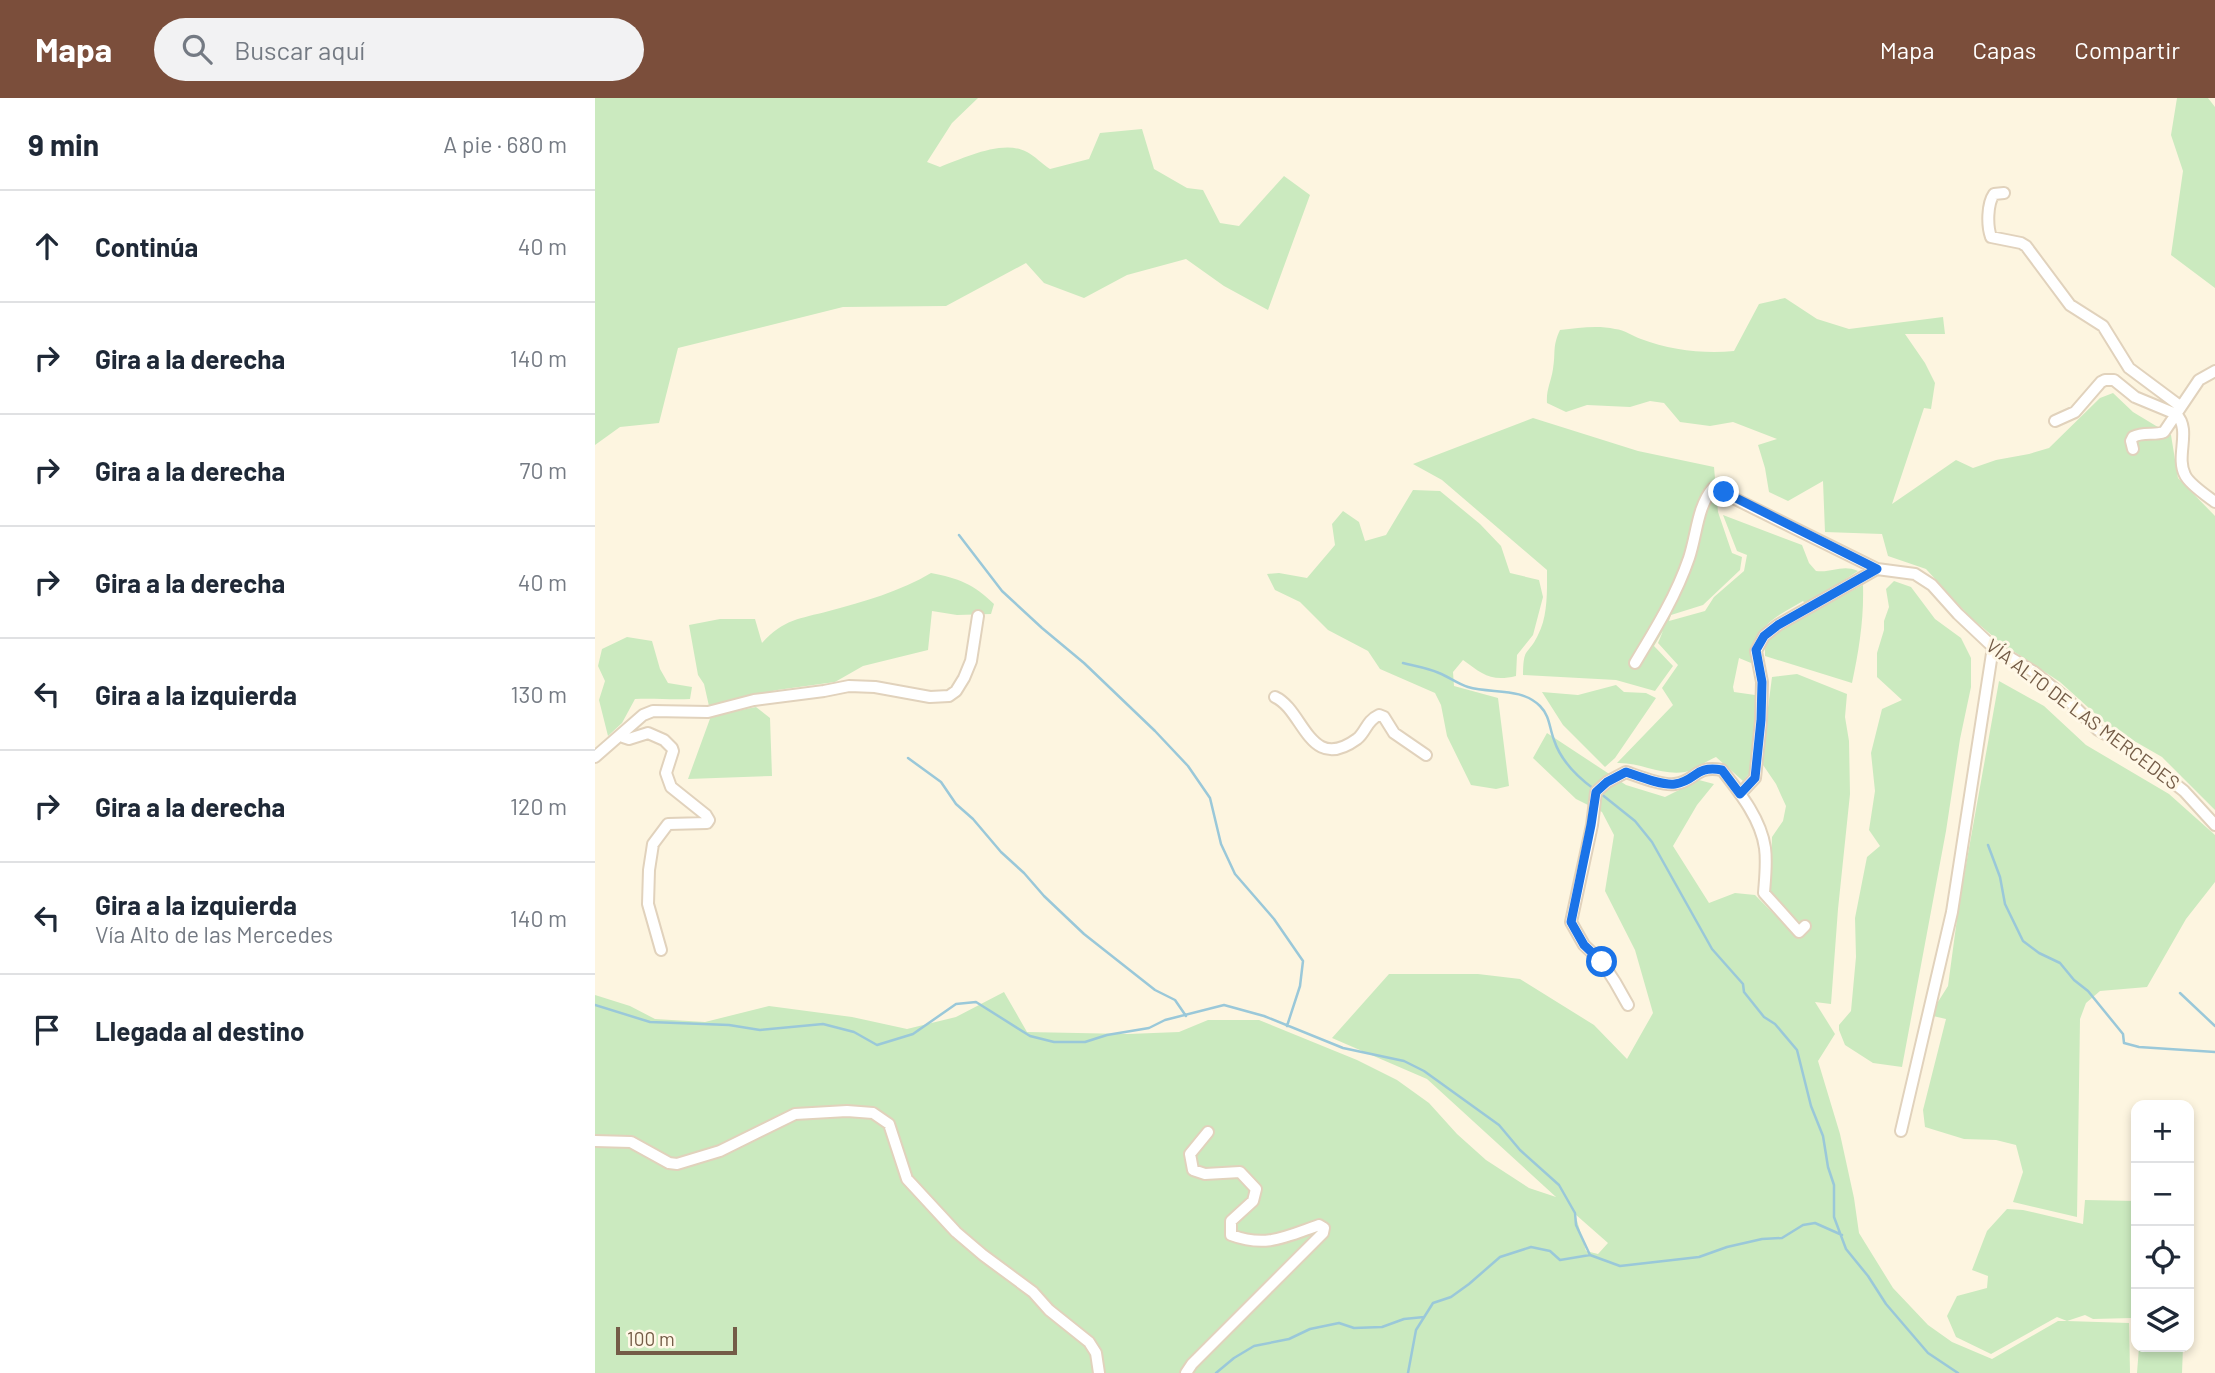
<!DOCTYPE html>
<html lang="es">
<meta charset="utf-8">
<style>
:root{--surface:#fff;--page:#f2f2f3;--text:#1f2937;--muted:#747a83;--line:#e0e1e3;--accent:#7b4e3b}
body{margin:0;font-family:Barlow,sans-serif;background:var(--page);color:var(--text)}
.controls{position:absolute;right:21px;bottom:21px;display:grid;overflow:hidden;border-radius:14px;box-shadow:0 4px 10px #0003}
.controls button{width:63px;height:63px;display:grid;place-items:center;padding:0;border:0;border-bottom:2px solid var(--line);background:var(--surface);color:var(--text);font:35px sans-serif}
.scale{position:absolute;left:21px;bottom:18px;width:121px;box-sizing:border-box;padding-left:7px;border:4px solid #745c47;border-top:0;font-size:19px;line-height:24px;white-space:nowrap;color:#745c47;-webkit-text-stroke:5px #fff8e7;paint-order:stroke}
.stop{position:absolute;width:21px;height:21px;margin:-16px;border:5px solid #1a73e8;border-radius:50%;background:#fff}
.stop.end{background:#1a73e8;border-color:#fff;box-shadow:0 2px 7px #0008}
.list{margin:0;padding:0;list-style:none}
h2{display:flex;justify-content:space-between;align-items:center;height:91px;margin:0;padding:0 28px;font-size:30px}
h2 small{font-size:23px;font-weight:400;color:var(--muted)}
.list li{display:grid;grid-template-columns:46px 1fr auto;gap:21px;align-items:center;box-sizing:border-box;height:112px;padding:0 28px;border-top:2px solid var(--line)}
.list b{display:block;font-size:26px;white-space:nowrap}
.list p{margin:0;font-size:23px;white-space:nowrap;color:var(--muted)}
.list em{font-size:23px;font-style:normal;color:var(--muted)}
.icon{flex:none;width:38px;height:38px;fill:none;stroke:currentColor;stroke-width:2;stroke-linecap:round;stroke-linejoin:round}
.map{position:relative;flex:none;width:1620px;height:1275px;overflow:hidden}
header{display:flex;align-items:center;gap:42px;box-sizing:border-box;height:98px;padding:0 35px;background:var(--accent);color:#fff}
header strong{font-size:33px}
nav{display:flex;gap:38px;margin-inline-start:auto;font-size:24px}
.search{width:490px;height:63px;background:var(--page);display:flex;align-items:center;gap:18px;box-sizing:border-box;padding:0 24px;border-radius:38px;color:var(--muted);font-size:26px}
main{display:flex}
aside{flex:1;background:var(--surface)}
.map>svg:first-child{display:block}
</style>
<header>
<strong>Mapa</strong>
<div class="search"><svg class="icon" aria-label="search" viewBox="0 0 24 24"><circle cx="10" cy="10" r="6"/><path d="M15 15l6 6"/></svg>Buscar aquí</div>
<nav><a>Mapa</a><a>Capas</a><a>Compartir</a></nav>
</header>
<main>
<aside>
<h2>9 min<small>A pie · 680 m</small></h2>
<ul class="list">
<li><svg class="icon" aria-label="ahead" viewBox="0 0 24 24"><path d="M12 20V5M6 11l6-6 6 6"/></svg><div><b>Continúa</b></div><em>40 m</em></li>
<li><svg class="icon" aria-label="right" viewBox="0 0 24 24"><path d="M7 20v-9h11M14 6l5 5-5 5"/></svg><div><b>Gira a la derecha</b></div><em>140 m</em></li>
<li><svg class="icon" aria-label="right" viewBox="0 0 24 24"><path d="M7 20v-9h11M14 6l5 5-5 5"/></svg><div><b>Gira a la derecha</b></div><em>70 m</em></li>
<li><svg class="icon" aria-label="right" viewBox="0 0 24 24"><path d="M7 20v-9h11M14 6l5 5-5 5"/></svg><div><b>Gira a la derecha</b></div><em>40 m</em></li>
<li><svg class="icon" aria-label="left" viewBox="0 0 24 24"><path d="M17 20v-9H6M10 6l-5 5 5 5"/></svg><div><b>Gira a la izquierda</b></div><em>130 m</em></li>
<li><svg class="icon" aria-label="right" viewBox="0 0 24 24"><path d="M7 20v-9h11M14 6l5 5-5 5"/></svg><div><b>Gira a la derecha</b></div><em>120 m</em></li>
<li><svg class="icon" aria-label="left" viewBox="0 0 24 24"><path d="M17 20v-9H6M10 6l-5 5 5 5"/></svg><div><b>Gira a la izquierda</b><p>Vía Alto de las Mercedes</p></div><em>140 m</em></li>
<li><svg class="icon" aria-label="arrive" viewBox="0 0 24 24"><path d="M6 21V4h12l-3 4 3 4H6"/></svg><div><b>Llegada al destino</b></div></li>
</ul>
</aside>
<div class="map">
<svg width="1620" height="1275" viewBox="0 0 1620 1275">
<rect width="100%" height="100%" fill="#fdf5e0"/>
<path fill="#cbeabf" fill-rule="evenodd" d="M0,0H383L357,25L332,64L345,69C369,60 408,41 432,54C440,58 447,66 455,71L494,61L505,35L547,31L559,71L592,90L608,92L625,125L644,128L689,78L715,97L673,212L629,188L591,161L532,177L489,200L449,185L431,165L351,208L248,209L83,250L64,325L25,329L0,347Z
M1582,0H1613L1620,9V190L1576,157L1588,73L1576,37Z
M1190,200L1222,221L1254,231L1348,219L1350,236H1310L1330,265L1340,285L1336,311L1329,310L1297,406L1361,362L1378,370L1401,362L1434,356L1454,350L1505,300L1518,295L1538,314L1576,337L1583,380L1620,418V712L1567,659L1515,629L1465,584L1406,545L1374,518L1331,471L1293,458L1287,436L1230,434L1228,383L1193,403L1174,394L1170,370L1163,347L1182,341L1138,324L1115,328L1085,324L1069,305L1055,303L1035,309L992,307L971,314L952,305C951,292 956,284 958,271C961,254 957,249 965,232C984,230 1002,227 1020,231C1030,232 1037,238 1046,241C1075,252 1109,256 1139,253L1164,206Z
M938,320L1043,353L1119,369L1123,414L1137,455L1147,459L1145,472L1108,507L1076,517L1074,523L1110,513L1119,499L1149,473L1152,457L1142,453L1128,417L1207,447L1214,465L1221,473C1238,475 1247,466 1263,473L1211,507L1208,503C1175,522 1163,526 1156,565L1144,560L1138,589L1139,594L1160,597L1162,622L1155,675L1148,683L1121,659C1111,663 1100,672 1090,674C1067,678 1045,664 1022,665L1078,607L1067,590L1083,567L1063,545L1068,533L1059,548L1078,568L1060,593L1021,582L928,577C928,548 933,558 943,537C953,518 952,493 952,472L847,382L818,366Z
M818,392L845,393L885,426L906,448L915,475L944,482L948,499L938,537L922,557L921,578C896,584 887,576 868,562L858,574L859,588L903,600L914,688L901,691L876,687L852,638L846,607L840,595L785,571L773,553L733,532L705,504L680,492L672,476L684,475L712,480L740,447L737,426L748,413L764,424L770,443L791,437Z
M336,475C363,480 379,486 399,506L396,516L362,517L337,513L333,552L268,568L240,584L182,592L114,608L109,586L103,577L94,527L125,521H160L167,545C189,521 204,521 234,513C268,504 306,493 336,475Z
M1299,483L1316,489L1340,521L1366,540L1376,560V589L1365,641L1351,733L1307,969L1278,965L1250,947L1244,932V927L1256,913L1261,859L1260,820L1272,759L1285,748L1274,732L1280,693L1276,655L1287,611L1307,602L1282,579V555L1289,532V523L1294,509L1291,491Z
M1268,487C1269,521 1264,552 1257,585L1170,558V548L1180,533Z
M32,539L57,543L65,571L73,585L97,589L95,601C76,602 59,600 40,601L27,625L13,638L4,602L10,583L3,568L7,551Z
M1202,576L1252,596L1250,619L1254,643L1255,696L1243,811L1236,906L1220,904L1240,936L1223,963L1245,1036L1259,1100L1264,1135L1298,1190L1333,1227L1357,1244L1397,1261L1463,1223H1472L1462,1219L1396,1256L1361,1239L1352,1218L1362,1198L1392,1190L1393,1178L1377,1172L1392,1133L1412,1111L1428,1112L1488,1126L1490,1102L1541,1103V1231L1537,1220L1498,1221L1490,1217L1472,1223L1534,1225L1535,1275H0V897L35,908L60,921L110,924L174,908L257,919L312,931L361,919L409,894L432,934L533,936L584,934L613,922H664L762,962L802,982L834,1005L862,1036L891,1062L934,1090L961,1099L832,981L737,940L794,876H883L925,881L999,927L1032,961L1058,915L1040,852L1010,793L1019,737L1007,714L981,701L938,660L952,635L1031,687L1070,699L1104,682L1119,686L1102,707L1078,748L1114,805L1140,795L1160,797L1204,841L1213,830L1198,819L1175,793L1177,739L1188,723L1191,708L1181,686L1166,664L1177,579ZM980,1116L1013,1145L1003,1156L991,1153Z
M1404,583L1449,608L1491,647L1574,696L1620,737V784L1591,821L1552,889L1505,893L1491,905L1485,921L1482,1119L1418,1104L1428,1074L1421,1047L1401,1042L1369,1041L1330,1029L1328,1012L1351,921L1338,918L1341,907L1353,888L1364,806Z
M1021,587L1029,594L1051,595L1061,600L1020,660L1010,669L968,627L947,594L983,597Z
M161,609L175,620L177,678L93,681L116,618Z
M1544,1249H1588L1587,1275H1542Z"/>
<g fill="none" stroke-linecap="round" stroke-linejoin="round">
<path stroke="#9ac8d9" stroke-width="2.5" d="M364,437L407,493L447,530L489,565L560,633L593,668L615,700L626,746L640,776L679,821L708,863L705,888L692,928
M808,565C820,568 833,570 844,575C854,579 863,586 873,589C897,596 926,589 945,608C955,618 954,629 959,642C966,663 981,678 999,691
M313,660L346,684L361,706L378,721L406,754L429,775L449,798L489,836L560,892L580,902L591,918
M1005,695L1040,723L1057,744L1117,851L1148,886L1149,894L1169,919L1180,926L1202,952L1216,1008L1228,1038L1233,1069L1239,1087V1119L1251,1151L1273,1178L1291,1206L1333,1255L1363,1275
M1393,747L1405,779L1410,806L1428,843L1444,855L1465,865L1479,882L1493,893L1528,936L1529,945L1544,949L1620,954
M1585,895L1620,928
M0,907L55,924L134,927L165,932L228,926L259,934L282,947L318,936L361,906L381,904L435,938L459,944H490L512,937L554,930L570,922L629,907L669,918L748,950L809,963L829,973L904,1027L925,1052L964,1087L980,1115L981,1127L995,1157L1025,1168L1104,1159L1132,1149L1167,1141L1187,1140L1208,1127L1220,1125L1247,1137
M621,1275L639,1260L659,1248L694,1241L715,1231L744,1225L759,1230L787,1229L809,1221L829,1219
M813,1275L821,1232L838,1205L856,1199L874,1186L905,1159L936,1149L955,1153L965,1162L995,1157"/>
<g stroke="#e1d2bc" stroke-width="14">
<path id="minor" d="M1409,95L1399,96C1392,106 1392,128 1396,139L1426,145L1431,148L1475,207L1508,228L1534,270L1585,308
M1460,323L1480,314L1506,284L1510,282H1519L1540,299L1581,316C1597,332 1580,358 1590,377C1594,386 1612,398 1620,404
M1538,351L1536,343L1538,339C1549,333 1559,338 1569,334L1604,282L1620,273
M1040,565C1060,532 1081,498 1094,460C1102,436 1102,409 1118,390L1282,471L1320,476L1337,487L1363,516L1398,549L1439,574L1473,602L1503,632L1533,649L1589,693L1620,727
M680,599C709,612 714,676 762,641C771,634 771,623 784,617L789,619L799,635L831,657
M27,636L28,639L34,641L53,635L69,642L77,650L78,653L71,675L76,689L111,717L114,722L112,725L73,726L58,746L54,772L53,806L66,852
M0,659L48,617L58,613L113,614L159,602L229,593L254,588L280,589L335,599L354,598L361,593L369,580L376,563L383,518
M1145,696L1160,680L1166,623L1167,584L1161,553L1169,538L1183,527L1282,471
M1033,907L1020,884L1007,864L989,847L976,824L997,727L1001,694L1012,684L1031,674C1043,678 1067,688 1080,686C1102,683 1099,667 1127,672C1145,695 1166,721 1170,750C1172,765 1170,781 1169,795L1204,834L1210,828
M1306,1033L1357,814L1398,549
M0,1043L36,1044L74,1065L82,1066L125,1053L200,1016L252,1013L278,1015L294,1026L312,1081L361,1134L388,1157L438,1194L454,1212L494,1244L501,1255L504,1275
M591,1275L597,1266L728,1135L729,1130L724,1127C690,1139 671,1150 636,1137V1123L658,1103L661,1091L645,1074L610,1076L598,1072L595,1056L613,1034"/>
</g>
<use href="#minor" stroke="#fff" stroke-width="10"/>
</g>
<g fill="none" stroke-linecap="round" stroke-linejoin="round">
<path stroke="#1a73e8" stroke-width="9" d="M1007,864L989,847L976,824L996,727L1001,694L1012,684L1031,674C1043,678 1067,688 1080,686C1102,683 1099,667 1127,672L1145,696L1160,680L1166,622L1167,584L1161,552L1169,538L1183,527L1282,471L1129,394"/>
</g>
<g text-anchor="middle" stroke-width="6" stroke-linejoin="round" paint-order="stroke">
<g font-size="19" fill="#745c47" stroke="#fff8e7">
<text transform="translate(1488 616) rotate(37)" y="7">VÍA ALTO DE LAS MERCEDES</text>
</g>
</g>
</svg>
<div class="controls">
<button>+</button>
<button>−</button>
<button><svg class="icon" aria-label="locate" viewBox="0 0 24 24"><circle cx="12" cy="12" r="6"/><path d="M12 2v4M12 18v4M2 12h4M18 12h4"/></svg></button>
<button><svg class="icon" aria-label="layers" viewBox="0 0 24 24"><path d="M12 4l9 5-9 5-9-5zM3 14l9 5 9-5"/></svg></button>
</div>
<div class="scale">100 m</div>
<div class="stop" style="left:1007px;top:864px"></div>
<div class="stop end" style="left:1129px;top:394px"></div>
</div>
</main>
